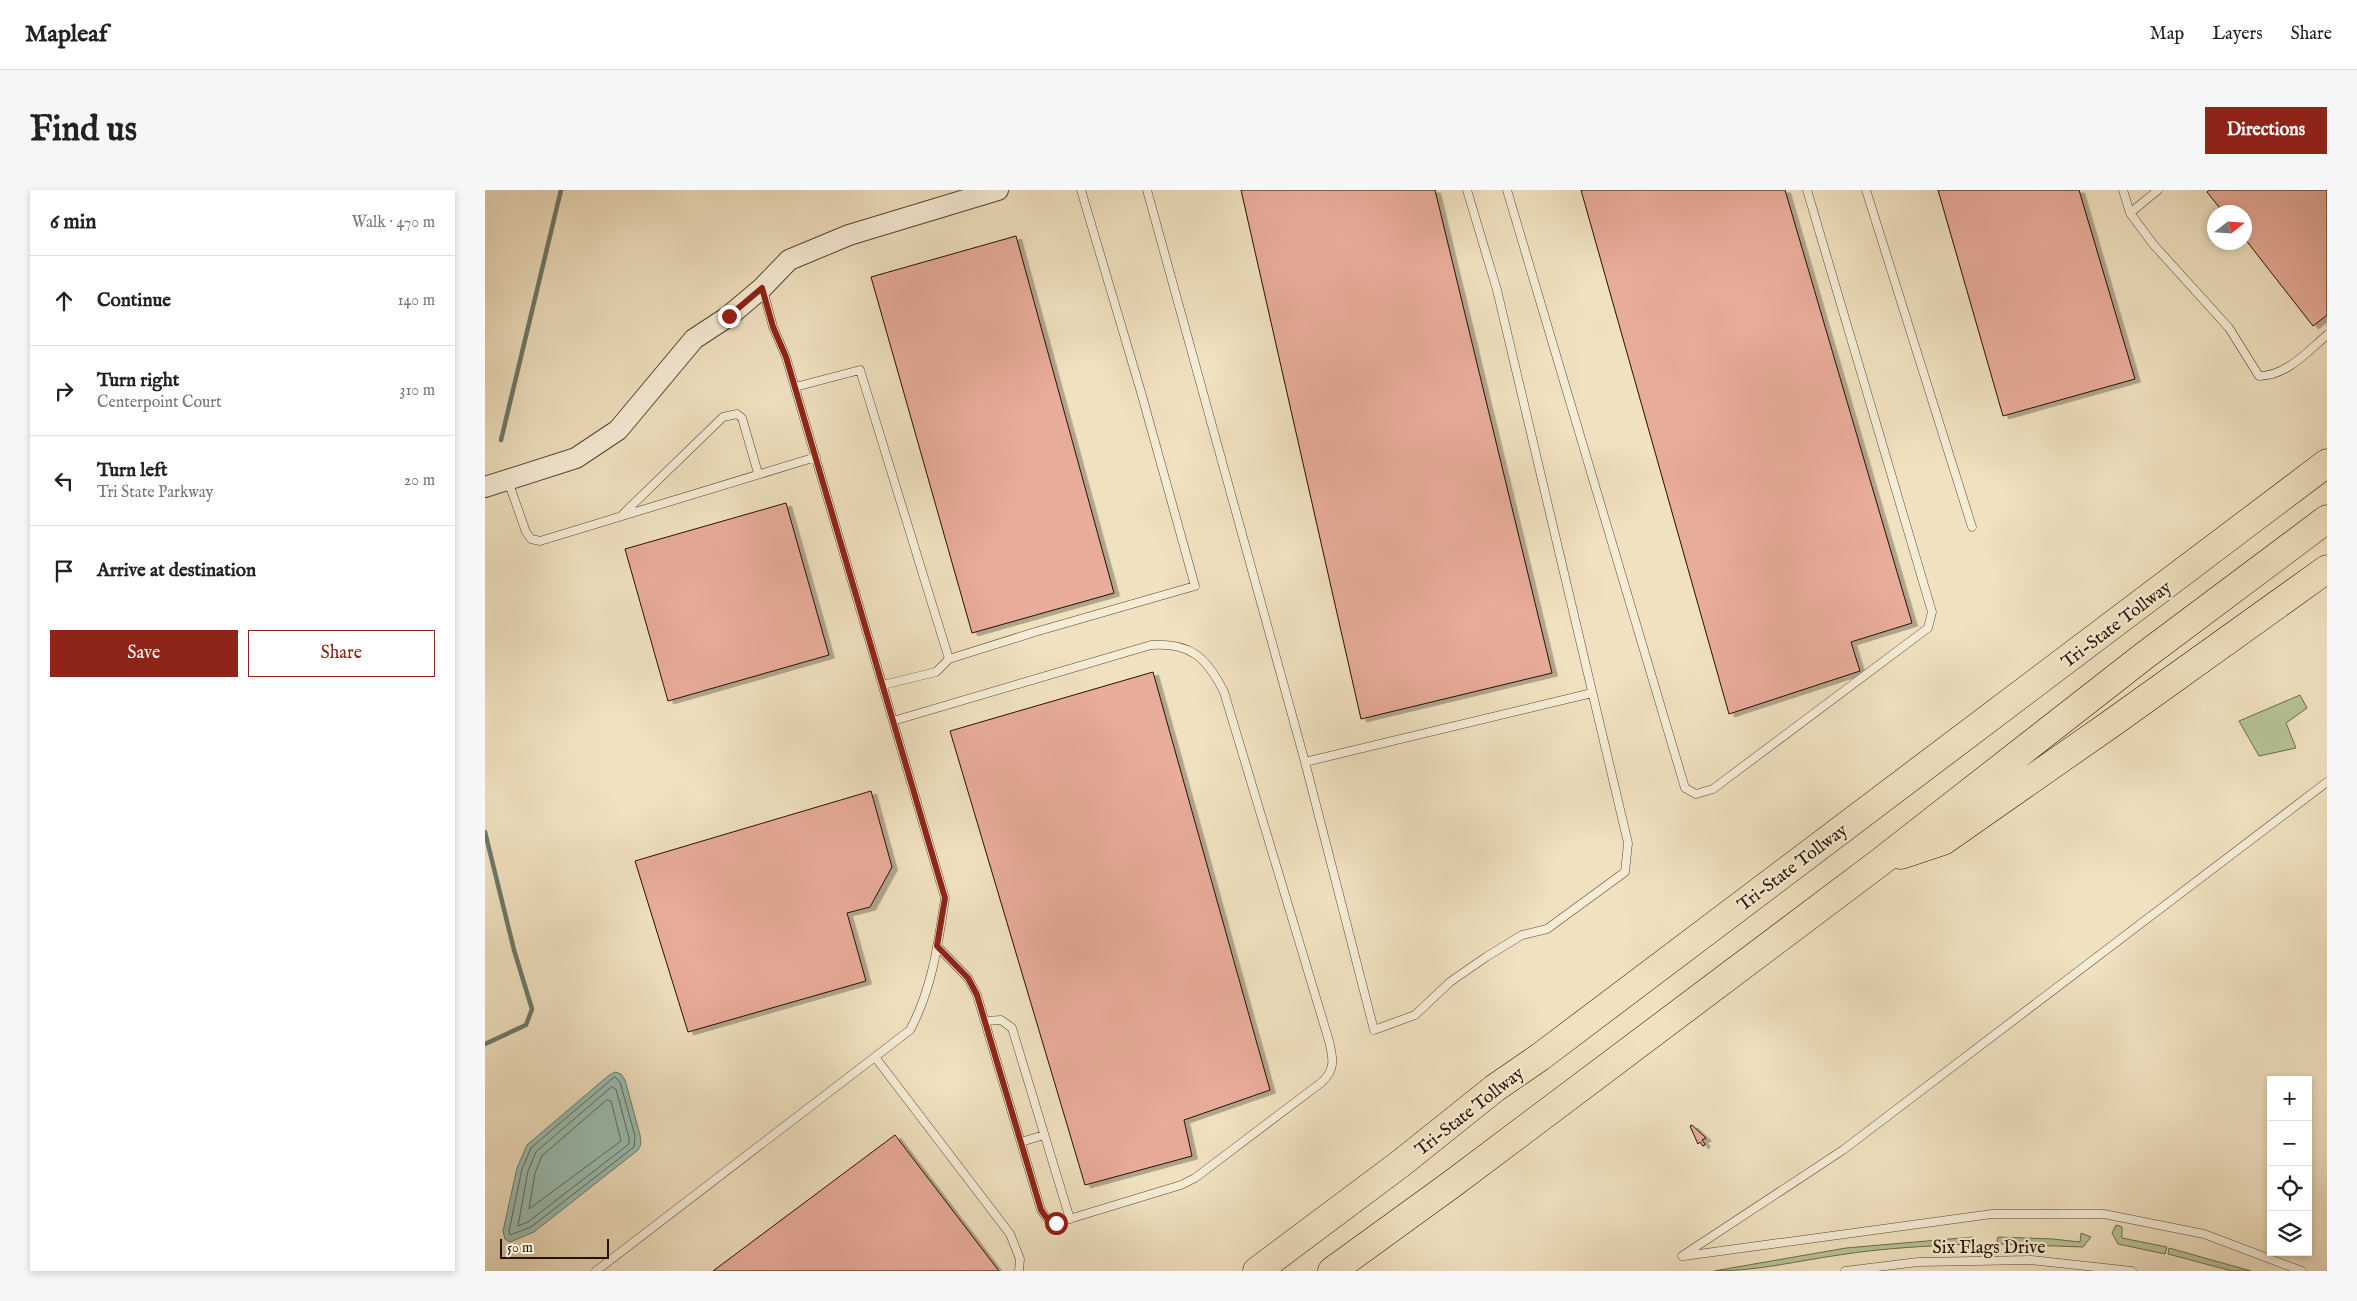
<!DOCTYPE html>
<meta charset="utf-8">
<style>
:root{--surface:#fff;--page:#f6f6f6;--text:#222;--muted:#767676;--line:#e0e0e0;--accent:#8f2418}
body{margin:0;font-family:"IM FELL English",serif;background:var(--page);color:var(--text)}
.controls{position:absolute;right:15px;bottom:15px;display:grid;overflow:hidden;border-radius:0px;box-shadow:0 2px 8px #0003}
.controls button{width:45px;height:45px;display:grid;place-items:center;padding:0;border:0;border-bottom:1px solid var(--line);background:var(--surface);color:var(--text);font:25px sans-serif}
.compass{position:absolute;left:1722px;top:15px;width:45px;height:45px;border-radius:50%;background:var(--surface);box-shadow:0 2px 8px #0003;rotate:73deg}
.scale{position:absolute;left:15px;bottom:12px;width:109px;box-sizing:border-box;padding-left:5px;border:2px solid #261101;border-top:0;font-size:14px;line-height:18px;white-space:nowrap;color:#261101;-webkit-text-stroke:4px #f5ecd6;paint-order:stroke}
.stop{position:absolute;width:15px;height:15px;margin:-11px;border:4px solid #8f2418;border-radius:50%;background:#fff}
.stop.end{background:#8f2418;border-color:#fff;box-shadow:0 1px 5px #0008}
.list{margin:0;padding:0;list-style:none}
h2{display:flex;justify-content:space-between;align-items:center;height:65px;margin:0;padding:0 20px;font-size:21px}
h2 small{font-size:16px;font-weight:400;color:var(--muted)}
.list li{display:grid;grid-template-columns:32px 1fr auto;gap:15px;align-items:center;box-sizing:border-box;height:90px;padding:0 20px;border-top:1px solid var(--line)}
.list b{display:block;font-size:19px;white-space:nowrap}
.list p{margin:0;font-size:16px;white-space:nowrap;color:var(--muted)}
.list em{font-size:16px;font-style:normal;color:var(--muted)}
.actions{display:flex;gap:10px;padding:15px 20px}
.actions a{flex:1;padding:11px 0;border:1px solid var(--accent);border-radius:0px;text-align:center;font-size:18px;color:var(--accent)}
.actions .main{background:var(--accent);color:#fff}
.icon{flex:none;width:28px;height:28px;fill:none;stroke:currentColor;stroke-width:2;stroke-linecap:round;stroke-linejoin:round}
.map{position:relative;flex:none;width:1842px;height:1081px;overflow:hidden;border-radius:0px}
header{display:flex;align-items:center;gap:30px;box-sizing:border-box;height:70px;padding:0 25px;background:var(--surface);border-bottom:1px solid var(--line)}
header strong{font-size:24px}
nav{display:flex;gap:28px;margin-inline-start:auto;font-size:18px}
.intro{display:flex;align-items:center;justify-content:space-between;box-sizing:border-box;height:120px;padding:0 30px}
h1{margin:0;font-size:35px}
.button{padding:12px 22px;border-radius:0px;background:var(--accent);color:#fff;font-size:18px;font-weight:700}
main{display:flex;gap:30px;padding:0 30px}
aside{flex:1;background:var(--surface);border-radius:0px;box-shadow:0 2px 8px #0003}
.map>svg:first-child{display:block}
</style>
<header>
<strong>Mapleaf</strong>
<nav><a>Map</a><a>Layers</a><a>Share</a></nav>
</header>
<div class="intro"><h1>Find us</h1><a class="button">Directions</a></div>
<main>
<aside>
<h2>6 min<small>Walk · 470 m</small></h2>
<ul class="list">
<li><svg class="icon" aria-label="ahead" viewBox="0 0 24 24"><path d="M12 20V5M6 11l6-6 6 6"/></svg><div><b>Continue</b></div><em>140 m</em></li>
<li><svg class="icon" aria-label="right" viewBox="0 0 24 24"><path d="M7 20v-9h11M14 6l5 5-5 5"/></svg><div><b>Turn right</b><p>Centerpoint Court</p></div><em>310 m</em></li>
<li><svg class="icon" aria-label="left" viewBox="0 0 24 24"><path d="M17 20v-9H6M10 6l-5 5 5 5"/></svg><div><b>Turn left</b><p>Tri State Parkway</p></div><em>20 m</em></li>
<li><svg class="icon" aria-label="arrive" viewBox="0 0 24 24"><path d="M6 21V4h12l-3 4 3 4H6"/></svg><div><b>Arrive at destination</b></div></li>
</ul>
<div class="actions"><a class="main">Save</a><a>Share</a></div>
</aside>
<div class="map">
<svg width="1842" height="1081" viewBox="0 0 1842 1081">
<defs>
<filter id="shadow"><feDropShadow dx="5.5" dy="3" stdDeviation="0" flood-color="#0004"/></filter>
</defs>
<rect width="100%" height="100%" fill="#f0e1c0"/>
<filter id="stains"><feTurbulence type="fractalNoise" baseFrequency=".004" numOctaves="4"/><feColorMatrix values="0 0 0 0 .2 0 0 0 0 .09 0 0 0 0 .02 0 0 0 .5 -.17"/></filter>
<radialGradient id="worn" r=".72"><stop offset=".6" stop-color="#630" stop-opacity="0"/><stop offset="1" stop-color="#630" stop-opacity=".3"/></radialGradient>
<path fill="#b6c395" stroke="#6e6a4b" d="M1815,505L1822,518L1801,533L1811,558L1774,566L1754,531Z
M1631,1035L1637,1037V1048L1682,1057L1680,1064L1633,1054L1627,1043Z
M1596,1043L1606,1047L1598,1057L1515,1054L1512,1051L1513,1047L1568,1049L1595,1052Z
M1488,1047L1491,1051L1487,1054C1442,1056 1398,1058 1354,1065C1312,1071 1272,1081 1229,1081L1361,1058Z
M1684,1058L1766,1081H1747L1683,1064Z"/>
<path fill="#9abeb2" stroke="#6c796b" d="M130,882L136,884L140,890L155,945L156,954L153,960L49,1042L25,1052L20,1049L18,1041L32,978L42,955L123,886Z"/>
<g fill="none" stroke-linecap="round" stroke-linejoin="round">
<path stroke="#60685a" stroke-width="1" d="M130,887L135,892L150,946L149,957L46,1037L25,1045L24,1041L37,979L46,958Z
M127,897L131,899L144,948V954L43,1032L33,1036L43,981L51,962Z
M122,910L126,911L136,951L44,1019L50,983L57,966Z"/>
<path stroke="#6c796b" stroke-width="4.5" d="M16,250L76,0
M0,642L29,760L47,819L41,835L0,854"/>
</g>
<path fill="#e8ac9a" stroke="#261101" filter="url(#shadow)" d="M756,0H950L1067,483L876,529Z
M1096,0H1300L1427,433L1366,452L1375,481L1244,524Z
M1453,0H1594L1650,189L1518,226Z
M1724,0H1842V125L1828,136L1760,49V22H1738L1722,2Z
M531,46L629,403L487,443L386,87Z
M301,313L344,465L183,511L140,359Z
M668,482L785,900L699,930L707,966L600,995L465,541Z
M386,601L407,677L385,717L362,723L381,791L203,842L150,671Z
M1207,935L1221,948L1217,950L1220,954L1218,956L1215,952L1213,954L1205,936Z
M410,945L514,1081H228Z"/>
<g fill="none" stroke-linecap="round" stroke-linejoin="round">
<g stroke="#584531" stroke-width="9">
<path id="service" d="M662,0L820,572L889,840L930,825L965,792L1001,767L1037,745L1062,739L1140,682L1143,653L1012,100L982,0
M1022,0L1200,598L1211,604L1228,599L1443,438L1447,422L1322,0
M1381,0L1487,337
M1638,0L1645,23L1668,54L1744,138L1774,186C1801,186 1822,162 1842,145
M1645,23L1673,0
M310,197L375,180L464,469
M23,291L41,342L46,349L55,351L331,267
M138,324L238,227L252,224L257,228L273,283
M398,495L451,482L464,469L550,442L710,396L656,202L596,0
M408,531L666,455C706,452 722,468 739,502L844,851C848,868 851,879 837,892L710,988L696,995L571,1033L563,1030L556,1020L492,805L483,788L452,756
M820,572L1107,503
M501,831L516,830L527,838L585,1029
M390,867L525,1044L535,1069L534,1081
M536,952L559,945
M1197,1066L1358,960L1842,592
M1199,1066L1507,1024H1619L1719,1044L1817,1081
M111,1081L425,840C447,799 453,755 460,708L301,167L288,137L278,100
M1360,1081L1433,1072L1546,1070L1647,1081"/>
</g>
<g stroke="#584531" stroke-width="22">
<path id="tertiary" d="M0,297L91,268L133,240L209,149L244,126L277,98L304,70L364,45L513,0"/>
</g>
<g stroke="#261101" stroke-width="29">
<path id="motorway" d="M1416,665L1458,651L1627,533L1842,379
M772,1081L915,974L1010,898L1055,867L1842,273
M847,1081L967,994L1394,673L1659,466L1842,329"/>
</g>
<use href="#service" stroke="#f5ecd6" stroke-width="8"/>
<use href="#tertiary" stroke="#f5ecd6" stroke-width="20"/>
<use href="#motorway" stroke="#f0e1c0" stroke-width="28"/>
</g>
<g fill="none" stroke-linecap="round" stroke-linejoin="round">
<path stroke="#8f2418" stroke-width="6" d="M244,126L277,98L288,137L301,167L460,708L452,756L483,788L492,805L556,1020L563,1030L571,1033"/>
</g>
<g text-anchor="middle" stroke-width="4.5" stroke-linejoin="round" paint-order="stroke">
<g font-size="18" fill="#261101" stroke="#f5ecd6">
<text transform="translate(1631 434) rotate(-37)" y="6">Tri-State Tollway</text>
<text transform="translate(1307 677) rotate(-37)" y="6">Tri-State Tollway</text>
<text transform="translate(984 921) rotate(-38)" y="6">Tri-State Tollway</text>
<text x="1504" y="1063">Six Flags Drive</text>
</g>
</g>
<rect width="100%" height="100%" filter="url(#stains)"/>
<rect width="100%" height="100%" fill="url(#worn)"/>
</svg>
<div class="controls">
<button>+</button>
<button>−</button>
<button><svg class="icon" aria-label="locate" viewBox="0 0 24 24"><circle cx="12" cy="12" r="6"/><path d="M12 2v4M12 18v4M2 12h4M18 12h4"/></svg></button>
<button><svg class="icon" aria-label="layers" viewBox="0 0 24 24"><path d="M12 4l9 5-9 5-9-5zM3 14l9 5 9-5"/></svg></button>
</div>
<svg class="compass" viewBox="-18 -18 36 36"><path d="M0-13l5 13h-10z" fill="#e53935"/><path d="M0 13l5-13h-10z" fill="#767676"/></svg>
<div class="scale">50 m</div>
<div class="stop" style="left:571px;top:1033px"></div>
<div class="stop end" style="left:244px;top:126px"></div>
</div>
</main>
